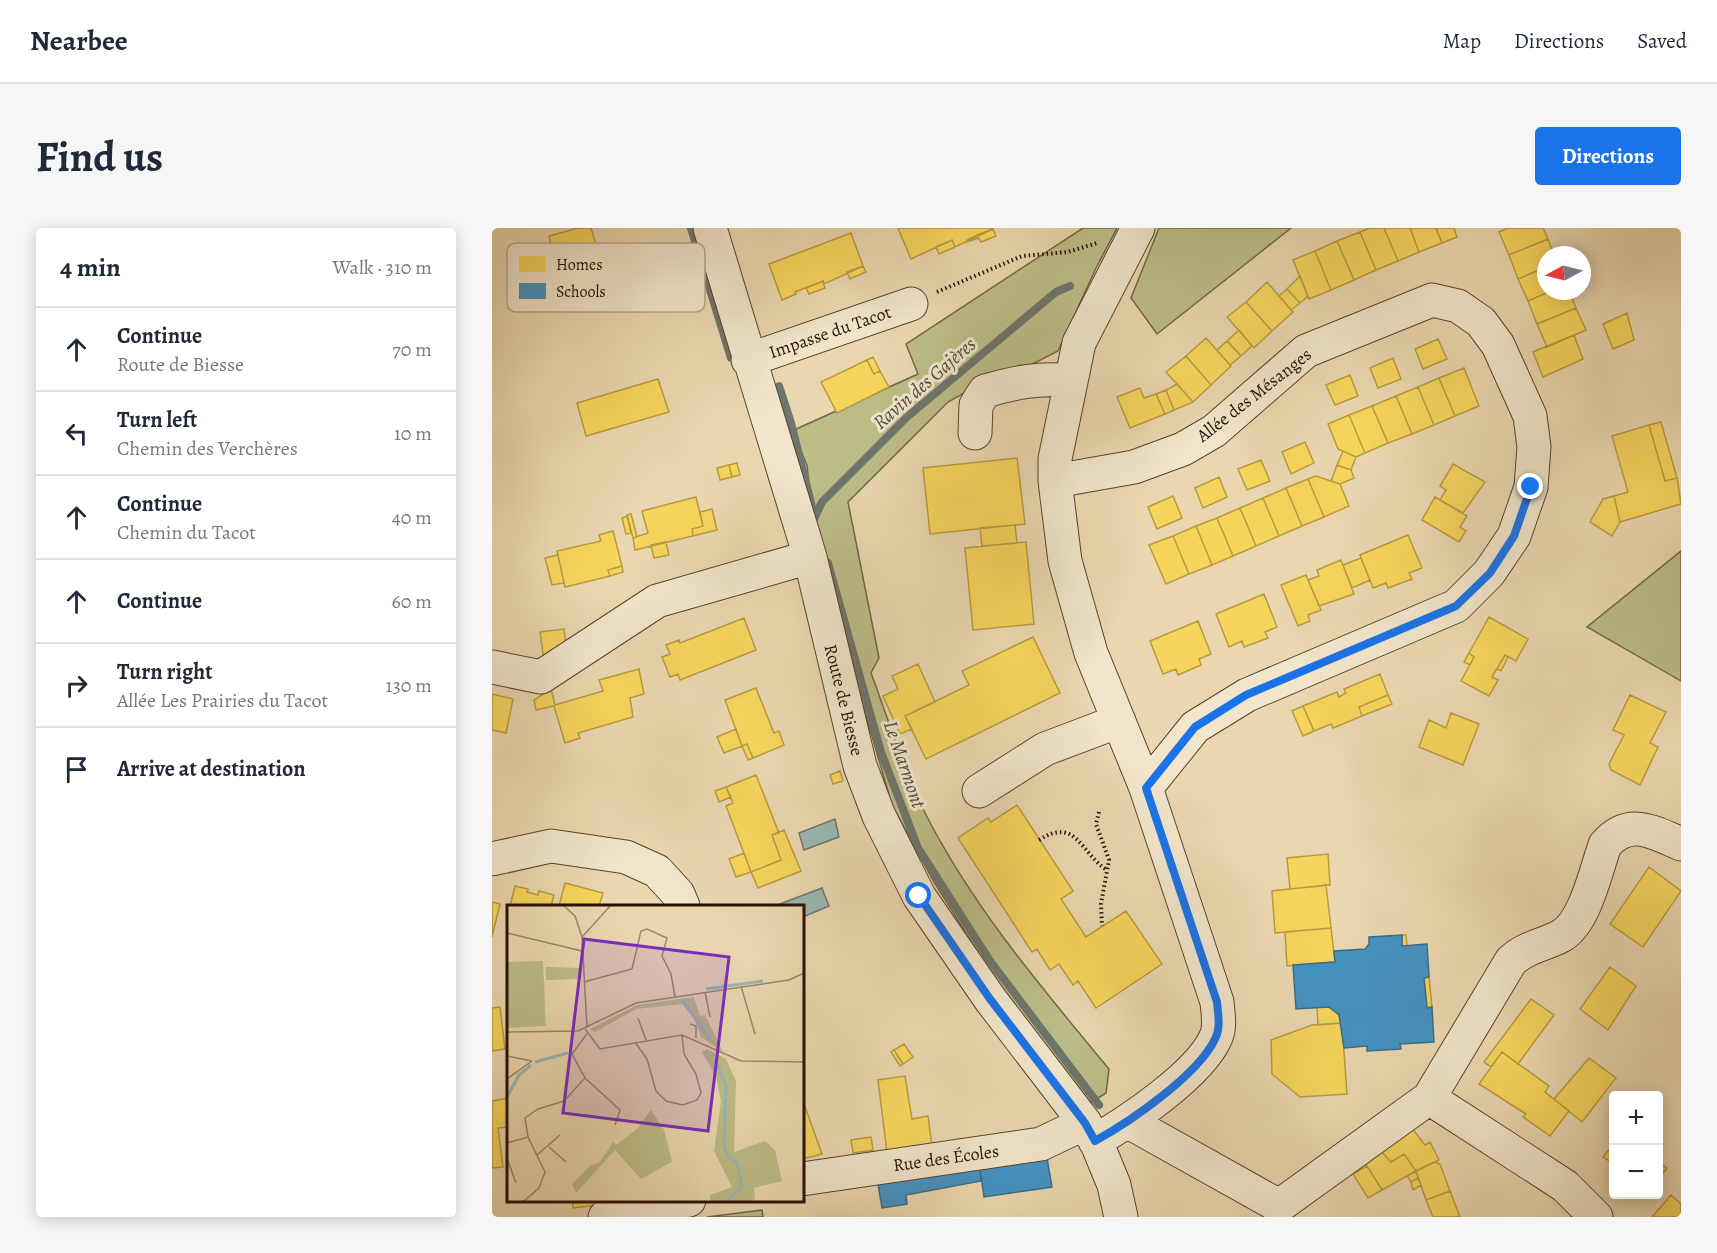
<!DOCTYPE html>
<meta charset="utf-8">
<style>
:root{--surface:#fff;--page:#f6f6f7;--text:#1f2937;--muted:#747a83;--line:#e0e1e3;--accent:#1a73e8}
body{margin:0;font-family:Alegreya,serif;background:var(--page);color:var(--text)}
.controls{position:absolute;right:18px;bottom:18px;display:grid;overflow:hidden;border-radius:6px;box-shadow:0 3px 15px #0003}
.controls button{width:54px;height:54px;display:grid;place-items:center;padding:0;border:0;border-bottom:2px solid var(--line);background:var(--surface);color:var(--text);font:30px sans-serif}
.compass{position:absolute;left:1045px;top:18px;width:54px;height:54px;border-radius:50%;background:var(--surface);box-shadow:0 3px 15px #0003;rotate:263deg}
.stop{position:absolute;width:18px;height:18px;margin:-14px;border:4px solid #1a73e8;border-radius:50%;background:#fff}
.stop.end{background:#1a73e8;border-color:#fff;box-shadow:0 2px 6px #0008}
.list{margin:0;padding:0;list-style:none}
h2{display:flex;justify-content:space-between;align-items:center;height:78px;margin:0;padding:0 24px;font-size:26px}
h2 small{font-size:20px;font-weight:400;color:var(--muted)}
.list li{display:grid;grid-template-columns:39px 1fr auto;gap:18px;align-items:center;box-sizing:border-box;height:84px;padding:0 24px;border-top:2px solid var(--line)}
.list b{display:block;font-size:22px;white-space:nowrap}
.list p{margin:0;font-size:20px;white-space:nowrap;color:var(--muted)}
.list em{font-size:20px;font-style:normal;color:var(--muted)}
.icon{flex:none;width:33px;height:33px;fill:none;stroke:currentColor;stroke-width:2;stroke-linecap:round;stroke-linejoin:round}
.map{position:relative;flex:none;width:1189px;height:989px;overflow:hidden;border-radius:6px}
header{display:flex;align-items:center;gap:36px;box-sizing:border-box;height:84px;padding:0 30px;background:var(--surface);border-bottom:2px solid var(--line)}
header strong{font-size:28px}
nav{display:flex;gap:33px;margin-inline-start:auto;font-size:21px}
.intro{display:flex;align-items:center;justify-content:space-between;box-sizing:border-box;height:144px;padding:0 36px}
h1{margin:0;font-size:42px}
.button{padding:15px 27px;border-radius:6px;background:var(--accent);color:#fff;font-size:21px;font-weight:700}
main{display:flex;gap:36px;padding:0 36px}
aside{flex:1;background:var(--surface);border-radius:6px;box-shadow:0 3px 15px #0003}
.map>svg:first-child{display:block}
</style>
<header>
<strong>Nearbee</strong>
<nav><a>Map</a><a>Directions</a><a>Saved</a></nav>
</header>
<div class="intro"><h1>Find us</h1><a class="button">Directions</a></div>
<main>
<aside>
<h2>4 min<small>Walk · 310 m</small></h2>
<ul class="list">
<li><svg class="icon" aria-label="ahead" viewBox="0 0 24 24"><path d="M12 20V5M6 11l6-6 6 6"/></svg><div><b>Continue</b><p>Route de Biesse</p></div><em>70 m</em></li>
<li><svg class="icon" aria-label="left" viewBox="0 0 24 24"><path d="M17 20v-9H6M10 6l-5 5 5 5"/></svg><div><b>Turn left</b><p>Chemin des Verchères</p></div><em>10 m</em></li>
<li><svg class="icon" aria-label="ahead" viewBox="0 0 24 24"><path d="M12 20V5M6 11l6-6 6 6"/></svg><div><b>Continue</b><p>Chemin du Tacot</p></div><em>40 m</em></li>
<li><svg class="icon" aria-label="ahead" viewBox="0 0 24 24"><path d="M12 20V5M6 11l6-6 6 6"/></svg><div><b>Continue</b></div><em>60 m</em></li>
<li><svg class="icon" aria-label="right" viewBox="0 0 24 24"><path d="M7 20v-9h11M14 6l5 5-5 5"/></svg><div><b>Turn right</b><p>Allée Les Prairies du Tacot</p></div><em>130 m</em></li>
<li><svg class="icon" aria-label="arrive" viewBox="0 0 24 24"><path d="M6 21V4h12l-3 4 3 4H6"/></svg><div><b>Arrive at destination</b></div></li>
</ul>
</aside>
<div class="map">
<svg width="1189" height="989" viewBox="0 0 1189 989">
<rect width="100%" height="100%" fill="#ead7af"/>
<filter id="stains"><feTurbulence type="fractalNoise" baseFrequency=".00333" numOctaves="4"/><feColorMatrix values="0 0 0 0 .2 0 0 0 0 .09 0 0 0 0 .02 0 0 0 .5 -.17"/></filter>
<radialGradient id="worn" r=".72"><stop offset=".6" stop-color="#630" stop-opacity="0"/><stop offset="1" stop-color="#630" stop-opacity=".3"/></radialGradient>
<path fill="#bcbd87" stroke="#726744" stroke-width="1.5" d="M591,0H625L604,40L566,123L527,143L495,152L456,174L356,274L387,430L379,445C396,490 410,538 431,581C479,677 549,759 617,841L614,865L598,875L517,774L442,654L400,577L322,309L315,237L300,203L426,146L414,116Z
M667,0H799L665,106L639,70Z
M1189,323V453L1095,399Z
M270,982L271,989H215Z"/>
<path fill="#9ab8b3" stroke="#6d756c" stroke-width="1.5" d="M343,591L347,609L312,622L307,605Z
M330,660L337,678L311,689L310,678H289L288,676Z"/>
<path fill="#f6d55c" stroke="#b89a41" stroke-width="1.5" d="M86,0H99L105,20L113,18L128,72L93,81L85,53L69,57L57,8Z
M406,0H501V1L463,19L460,12L419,31Z
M877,0H892L906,33L884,42L868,4Z
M892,0H918L927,24L906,33Z
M918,0H944L950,15L927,24Z
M944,0H962L965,9L950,15Z
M1016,0H1051L1056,11L1017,27L1007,4Z
M501,1L504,8L489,14L485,7Z
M868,4L884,42L862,52L845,13Z
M359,5L371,38L332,56L331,53L303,64L304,66L290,72L277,36Z
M485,7L487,10L475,14V12Z
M1056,11L1062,27H1054V39L1026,51L1017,27Z
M460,12L463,19L447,26L444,19Z
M845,13L862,52L839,62L823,23Z
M823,23L839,62L817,71L801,32Z
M371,38L374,44L358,51L355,44Z
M1054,39V63H1059L1036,73L1026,51Z
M808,48L816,68L808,75L795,61Z
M331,53L333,60L317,66L314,60Z
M775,54L801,84L780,103L754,74Z
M795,61L808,75L799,82L787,68Z
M1059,63H1077L1084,80L1045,96L1036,73Z
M754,74L780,103L762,120L735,89Z
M1084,80L1094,102L1055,119L1045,96Z
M1135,85L1142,112L1121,121L1111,96Z
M747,102L760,118L749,128L735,113Z
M1082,107L1091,131L1051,149L1041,124Z
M714,110L739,138L719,157L694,128Z
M946,111L955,131L931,141L923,121Z
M735,113L749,128L738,137L725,122Z
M694,128L719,157L701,174L674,144Z
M381,129L388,143L382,146L375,132Z
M901,130L909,151L886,160L878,140Z
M375,132L382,146L388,143L397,159L345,185L329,154Z
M972,140L987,178L963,188L947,150Z
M858,147L866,168L843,177L834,157Z
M947,150L963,188L942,197L926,159Z
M166,151L177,184L94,208L85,175Z
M685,156L701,174L682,182L674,162Z
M926,159L942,197L920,206L904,168Z
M648,160L652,170L664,166L673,186L638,200L625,169Z
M674,162L682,182L673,186L664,166Z
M904,168L920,206L896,215L880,178Z
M880,178L896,215L873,225L857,187Z
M857,187L873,225L864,229L846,221L836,196Z
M1169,194L1185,250L1173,253L1157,197Z
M1157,197L1173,253L1185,250L1189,276L1128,294L1122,268L1136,264L1120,208Z
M813,214L822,235L799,246L790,224Z
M851,223L864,229L859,242L845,237Z
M525,230L533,296L438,306L431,240Z
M769,232L778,253L755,262L746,241Z
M245,235L248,247L240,249L237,237Z
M961,236L993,254L971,285L948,272L954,262L948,258Z
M237,237L240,249L228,252L225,240Z
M845,237L859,242L862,250L848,256L839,253Z
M824,248L848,256L857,278L832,289L816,251Z
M727,249L735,269L711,280L703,260Z
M816,251L832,289L810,298L794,260Z
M794,260L810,298L787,308L771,270Z
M681,268L690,290L665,301L656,279Z
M1122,268L1128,294L1120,308L1098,294L1111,271Z
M204,269L211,298L200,301L201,308L143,322L141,310L156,305L150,283Z
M943,269L975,288L968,299L974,303L967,314L930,292Z
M771,270L787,308L764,318L748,280Z
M748,280L764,318L741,328L725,290Z
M220,281L225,302L201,308L200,301L211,298L208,284Z
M139,286L145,309L141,310L135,287Z
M135,288L139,305L134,306L130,290Z
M725,290L741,328L720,337L704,298Z
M523,297L525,315L490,318L488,300Z
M704,298L720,337L697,346L681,308Z
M121,303L130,338L116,342L118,348L73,359L65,323L109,313L107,307Z
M916,307L930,340L917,345L920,351L896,360L894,355L881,360L868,327Z
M681,308L697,346L674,356L657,317Z
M174,314L177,327L162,330L159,317Z
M534,314L542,396L481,402L473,320Z
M66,327L72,355L60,357L53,330Z
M869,330L878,352L860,360L851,337Z
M849,332L862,366L827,378L816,352L827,348L825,342Z
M130,338L131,344L118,348L116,342Z
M814,347L829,382L816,387L818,393L806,398L789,357Z
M772,366L785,399L773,404L776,410L752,419L750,413L737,419L724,386Z
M997,389L1036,411L1024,433L1013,427L1000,449L1006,452L997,468L969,453L982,429L977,425Z
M252,390L264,422L188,452L186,446L178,449L170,429L178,426L174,417L187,412L188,415Z
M706,393L719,426L707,431L709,437L686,447L684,441L671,446L658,413Z
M72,401L74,419L52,433L48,404Z
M541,409L568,465L434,531L413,488L477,457L470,443Z
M977,425L982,429L978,437L972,434Z
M1013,427L1016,429L1009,443L1005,441Z
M426,436L443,474L413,488L420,501L408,506L391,468L406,461L400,448Z
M147,441L152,466L138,470L141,489L86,505L88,510L73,515L62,478L44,482L42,472L59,461L63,477L111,463L107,452Z
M888,446L896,467L867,479L870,488L841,500L839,496L822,503L811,478L845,464L847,469L854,465L852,461Z
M264,460L282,505L287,503L292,517L261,530L255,516L250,518L233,472Z
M0,466L21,471L14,505L0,502Z
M896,467L900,476L870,488L867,479Z
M1138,467L1174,484L1158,515L1166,519L1148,557L1119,542L1117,536L1132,507L1121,502Z
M811,478L822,503L811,508L800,483Z
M959,485L987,496L971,537L927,519L937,492L954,500Z
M244,501L250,518L232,525L225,509Z
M255,516L261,530L256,532L250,518Z
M348,543L351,553L341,556L338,547Z
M264,547L287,605L280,607L289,632L259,644L234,578L241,575L234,559Z
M234,559L239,569L227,574L223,563Z
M525,577L581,663L569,671L594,709L634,683L670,736L604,780L586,753L581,757L567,736L558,742L545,721L540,724L466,610L496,590L499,594Z
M292,602L309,643L266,660L259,644L289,632L280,607Z
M252,625L259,644L244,649L237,631Z
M836,626L838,657L798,661L795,630Z
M1157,639L1189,663L1151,719L1118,696Z
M73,655L111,665L107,678H67Z
M834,657L839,700L783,705L780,663Z
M23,658L36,661L35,664L46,667L47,663L62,667L59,678H18Z
M0,674L8,676L0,709Z
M839,700L843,734L795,738L793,704Z
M910,707H914L915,718H910Z
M1118,739L1144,758L1116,802L1088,781Z
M937,749L940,779L935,780L932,750Z
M1039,771L1062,787L1026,836L1010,824L999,839L992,834Z
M8,779L13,821L0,823V780Z
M825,779H837L847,787L850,795L826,797Z
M850,795L855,866L808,869L780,846L779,812L820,797Z
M412,816L421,829L411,836L402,822Z
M402,822L411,836L408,838L399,824Z
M1010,824L1057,858L1053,864L1077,883L1058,908L1031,889L1034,886L987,856Z
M1097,830L1124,850L1090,894L1062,871Z
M413,848L420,891L436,888L440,918L395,925L386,852Z
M16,870V899L6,900L11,939L0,940V873Z
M310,870L330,926L310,931Z
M919,899L933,917L938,914L947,932L924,943L912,926L899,934L889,923Z
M379,909L381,922L361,925L359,912Z
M1122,915V936L1111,929Z
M889,923L899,934L912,926L924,943L890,962L873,935Z
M942,934L948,936L958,963L934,972L924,943Z
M1166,934L1175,940L1166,952Z
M875,938L890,962L876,970L861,946Z
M924,943L926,950L919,954L915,948Z
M926,950L929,957L921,962L919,954Z
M958,963L968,989H941L934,972Z
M1179,967L1189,976V989H1160Z
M80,972H105L106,977L81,980Z"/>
<path fill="#4393c3" stroke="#3b6c89" stroke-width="1.5" d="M910,707V718L935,716L937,749L932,750L935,780L940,779L942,814L908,816L909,821L875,823V818L852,820L847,787L837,779L804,781L801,737L843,734L842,723L873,721L877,716V709Z
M555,930L560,959L492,969L488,940Z
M488,940L489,953L414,967L415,976L390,980L386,956Z"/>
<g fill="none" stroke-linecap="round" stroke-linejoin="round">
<path stroke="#6d756c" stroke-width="8" d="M199,0L239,130
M287,158L299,195L320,279
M322,291L330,274L415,189L564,64L578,58
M336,335L389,524L426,620L498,733L607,877"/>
<g stroke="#59422c" stroke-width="35">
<path id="minor" d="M218,0L318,329L368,538L387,588L427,668L498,771L593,895L606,918L622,957L629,989
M256,132L419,76
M483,205L484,177L493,163C521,155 548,149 577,153
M563,253L642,239L691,221L722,203L814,123L940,72L966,78L989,94L1006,117L1038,188L1042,219L1039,259L1022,308L997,345L964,378L755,467L703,499L654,560
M0,439L49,449L165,373L318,329
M487,563L553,521L627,493
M0,631L59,618L134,629L165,643L186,666L191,678
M937,870L1019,733C1034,719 1052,717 1069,708C1093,695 1104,642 1113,617C1137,589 1161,604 1189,616
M635,893L787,978L937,870L1073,958L1104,989
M603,913C638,893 706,847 723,811C729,800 726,786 725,774L654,560L599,425L573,333L563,253V231L587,115L646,0
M310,951L549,916L593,895
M113,989L197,972"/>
</g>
<path stroke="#291101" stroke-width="4" stroke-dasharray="1.5 3" stroke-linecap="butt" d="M445,64L530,28L576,24L605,15
M607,584L604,596L617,632L609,676L610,698
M547,612C585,588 588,625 615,642"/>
<use href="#minor" stroke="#f1e5cb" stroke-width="33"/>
</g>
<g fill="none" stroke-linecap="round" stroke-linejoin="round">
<path stroke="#1a73e8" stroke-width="8" d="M427,668L498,771L593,895L603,913C639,893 706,847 723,811C729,800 726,786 725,774L654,560L703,499L754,467L964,378L998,345L1022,308L1039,259"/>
</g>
<g text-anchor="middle" stroke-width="6" stroke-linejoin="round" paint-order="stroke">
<g font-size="18" fill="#291101" stroke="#f1e5cb">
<text transform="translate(338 104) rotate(-19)" y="6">Impasse du Tacot</text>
<text transform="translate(762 167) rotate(-38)" y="6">Allée des Mésanges</text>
<text transform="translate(352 472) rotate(76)" y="6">Route de Biesse</text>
<text transform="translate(454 930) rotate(-8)" y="6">Rue des Écoles</text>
</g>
<g font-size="20" font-style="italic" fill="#514b3f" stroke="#f1e5cb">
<text transform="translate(432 155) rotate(-41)" y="7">Ravin des Gajères</text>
<text transform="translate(413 536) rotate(71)" y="7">Le Marmont</text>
</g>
</g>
<g transform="translate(15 677)">
<rect width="297" height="297" fill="#ead7af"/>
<path d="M36,56L39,121L0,123V57ZM39,62L73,63V74L39,75ZM187,92L193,111L198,110L216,147L194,132L188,115L175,99L129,104L88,127L83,124L130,100ZM200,144L219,154L229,176L227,247L258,236L268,245L275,276L247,283L248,294L241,297H204L203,290L225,282L207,246L214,196L209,171L195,147ZM144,205L157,225L165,257L134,274L108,245L69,288L65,279L83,261L93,257L106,237L109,240L131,223Z" fill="#bcbd87"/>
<path fill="none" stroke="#9ab8b3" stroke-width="3" d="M199,84L256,76M175,94L203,135M209,156L219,181L217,241L220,251L230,258L235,281L220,297M28,157L61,148M0,192L12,170L24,160"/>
<path fill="none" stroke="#9d8869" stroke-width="1.5" d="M56,0L68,11L75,32L80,122M174,0H196M0,28L75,46M75,32L104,0M77,77L125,64L134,26L140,24L160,33L155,51L164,69L168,92M234,81L248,129M198,87L203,112M131,113L139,135M183,119L189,121V133M78,124L93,144L175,130L234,156L297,157M0,127L71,126L129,98L282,75L297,68M128,137L140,154L149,186L159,196L176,200L190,195L194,188L189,169L177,149L175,130M0,151L25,156M78,173L113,205L108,220M0,174L25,156M0,238L21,232M42,242L59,257M30,250L53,230M0,253L9,278M16,297L32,283L38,267L21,232L18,213L31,204L57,196L78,173L65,149L80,129"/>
<path fill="#7b2cbf" fill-opacity="0.15" stroke="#7b2cbf" stroke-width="3" d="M77,34L222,52L201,226L56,208Z"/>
<rect width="297" height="297" fill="none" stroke="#291101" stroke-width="3"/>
</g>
<rect x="15" y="15" width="198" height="69" rx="9" fill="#f1e5cb" stroke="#b5a58e" stroke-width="1.5"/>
<rect x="27" y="28" width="27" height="16" fill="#f6d55c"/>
<rect x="27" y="55" width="27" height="16" fill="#4393c3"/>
<g font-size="16" fill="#291101">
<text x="64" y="42">Homes</text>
<text x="64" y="69">Schools</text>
</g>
<rect width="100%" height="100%" filter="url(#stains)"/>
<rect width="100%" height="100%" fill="url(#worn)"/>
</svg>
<div class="controls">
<button>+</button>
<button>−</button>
</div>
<svg class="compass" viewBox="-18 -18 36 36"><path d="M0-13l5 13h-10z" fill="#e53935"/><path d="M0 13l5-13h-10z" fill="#747a83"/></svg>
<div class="stop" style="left:427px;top:668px"></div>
<div class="stop end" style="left:1039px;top:259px"></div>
</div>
</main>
